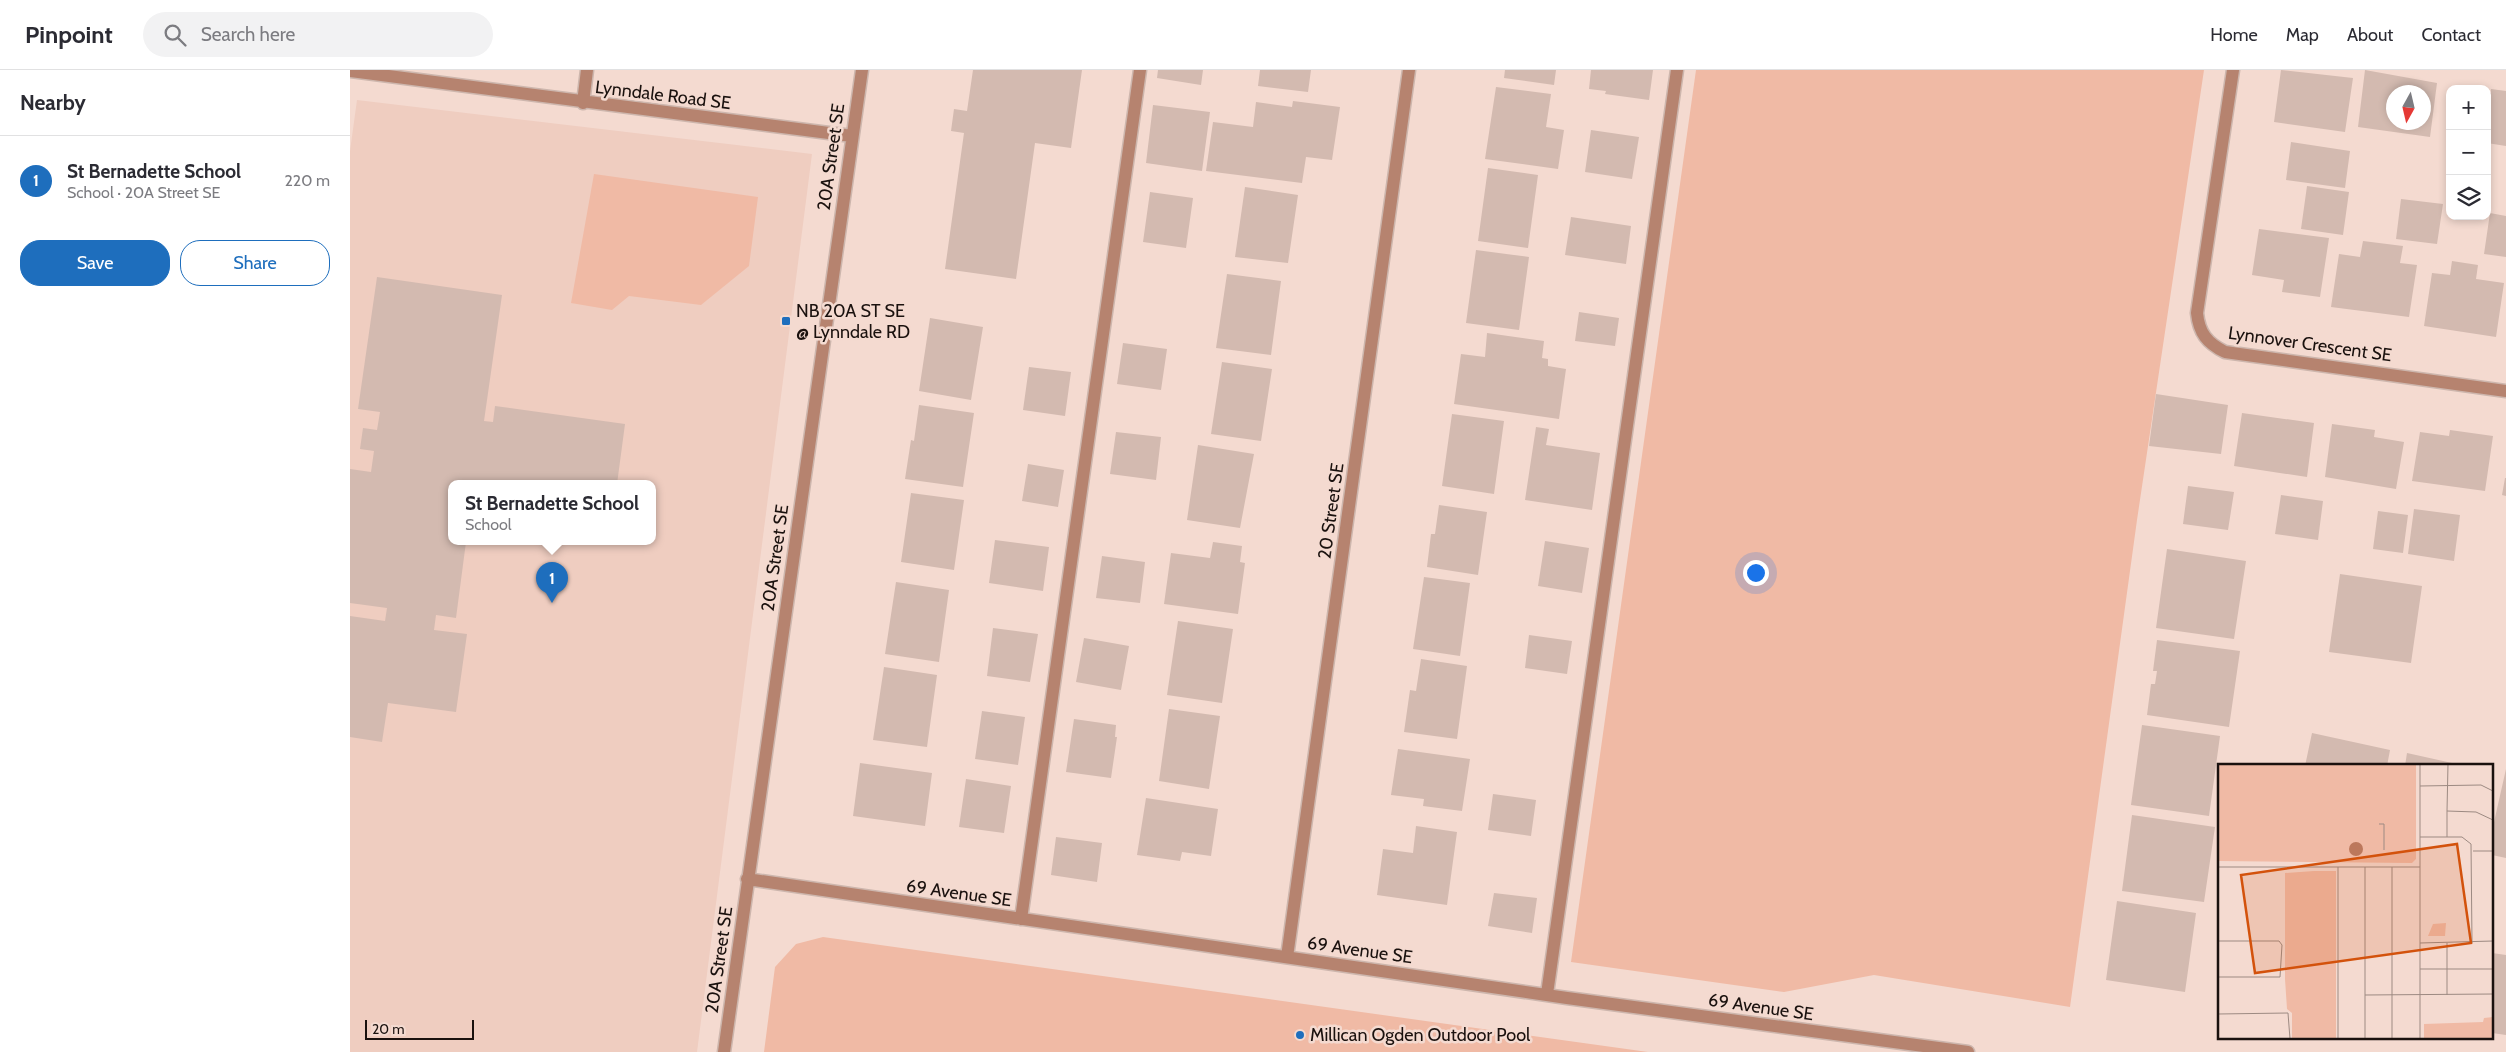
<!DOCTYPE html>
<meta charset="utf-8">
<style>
:root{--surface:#fff;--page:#f2f2f3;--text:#2b2b33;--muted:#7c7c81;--line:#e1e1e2;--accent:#1e6ebd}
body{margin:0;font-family:Cabin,sans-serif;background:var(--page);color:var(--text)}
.controls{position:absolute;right:15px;top:15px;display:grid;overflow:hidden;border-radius:10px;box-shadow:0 2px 8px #0003}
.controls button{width:45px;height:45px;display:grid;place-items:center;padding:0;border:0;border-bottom:1px solid var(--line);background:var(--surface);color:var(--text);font:25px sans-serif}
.compass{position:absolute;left:2036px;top:15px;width:45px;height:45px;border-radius:50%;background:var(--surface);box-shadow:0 2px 8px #0003;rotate:188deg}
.scale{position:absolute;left:15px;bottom:12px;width:109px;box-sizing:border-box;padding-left:5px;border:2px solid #1a110e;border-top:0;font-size:14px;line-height:18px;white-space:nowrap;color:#1a110e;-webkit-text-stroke:4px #f4dad0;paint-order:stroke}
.you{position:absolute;left:1405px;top:502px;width:18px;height:18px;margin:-12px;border:4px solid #fff;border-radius:50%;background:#1a73e8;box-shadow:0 0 0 8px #1a73e833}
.badge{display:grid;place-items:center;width:32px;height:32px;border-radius:50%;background:var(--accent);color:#fff;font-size:16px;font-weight:700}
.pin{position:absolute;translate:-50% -41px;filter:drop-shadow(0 1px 2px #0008)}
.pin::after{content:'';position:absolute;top:26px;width:18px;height:15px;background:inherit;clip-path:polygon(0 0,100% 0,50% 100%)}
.popup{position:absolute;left:98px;top:410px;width:208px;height:65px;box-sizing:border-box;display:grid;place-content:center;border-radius:10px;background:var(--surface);filter:drop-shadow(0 1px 4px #0005);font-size:16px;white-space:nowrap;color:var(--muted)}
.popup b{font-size:19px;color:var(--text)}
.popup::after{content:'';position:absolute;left:50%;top:100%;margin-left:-10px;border:10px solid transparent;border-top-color:var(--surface)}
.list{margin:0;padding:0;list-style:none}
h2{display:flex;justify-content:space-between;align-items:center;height:65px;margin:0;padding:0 20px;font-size:21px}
h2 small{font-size:16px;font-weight:400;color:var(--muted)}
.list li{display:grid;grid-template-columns:32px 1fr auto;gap:15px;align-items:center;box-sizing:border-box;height:90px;padding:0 20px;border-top:1px solid var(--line)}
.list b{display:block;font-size:19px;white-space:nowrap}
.list p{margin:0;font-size:16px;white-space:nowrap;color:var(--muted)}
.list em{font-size:16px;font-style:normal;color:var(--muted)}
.actions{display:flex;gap:10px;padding:15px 20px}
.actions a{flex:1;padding:11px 0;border:1px solid var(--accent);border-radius:20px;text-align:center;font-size:18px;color:var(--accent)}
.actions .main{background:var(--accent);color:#fff}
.icon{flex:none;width:28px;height:28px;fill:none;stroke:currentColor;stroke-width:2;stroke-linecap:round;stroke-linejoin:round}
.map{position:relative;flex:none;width:2156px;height:982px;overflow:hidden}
header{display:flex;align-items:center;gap:30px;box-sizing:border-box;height:70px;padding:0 25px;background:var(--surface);border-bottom:1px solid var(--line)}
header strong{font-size:24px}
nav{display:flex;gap:28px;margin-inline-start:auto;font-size:18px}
.search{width:350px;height:45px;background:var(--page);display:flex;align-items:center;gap:12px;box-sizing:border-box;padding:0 18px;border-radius:28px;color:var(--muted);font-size:19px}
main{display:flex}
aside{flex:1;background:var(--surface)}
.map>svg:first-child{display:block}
</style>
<header>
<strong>Pinpoint</strong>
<div class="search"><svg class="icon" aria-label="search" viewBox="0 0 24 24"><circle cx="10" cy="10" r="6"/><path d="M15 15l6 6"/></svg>Search here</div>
<nav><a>Home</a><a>Map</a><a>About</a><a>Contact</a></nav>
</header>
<main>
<aside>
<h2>Nearby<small></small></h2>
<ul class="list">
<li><span class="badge">1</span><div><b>St Bernadette School</b><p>School · 20A Street SE</p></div><em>220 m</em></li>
</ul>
<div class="actions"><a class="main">Save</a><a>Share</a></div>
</aside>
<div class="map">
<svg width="2156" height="982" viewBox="0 0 2156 982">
<rect width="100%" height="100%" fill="#f4dad0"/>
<path fill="#efcdc0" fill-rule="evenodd" d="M7,30L462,84L347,982H0V81ZM102,414H302V472H102Z"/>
<path fill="#f0baa5" d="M1346,0H1854L1787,450L1720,937L1524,905L1434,922L1221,892Z
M244,104L408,127L399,196L351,235L279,226L262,240L221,233Z
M473,867L1298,982H414L425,897L446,874Z"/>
<path fill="#d3bab0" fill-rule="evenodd" d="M623,0H732L721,78L685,73L666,209L595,199L614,63L601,61L604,39L617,41Z
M808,0H853L851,15L807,8Z
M910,0H961L958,22L908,16Z
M1155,0H1206L1204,15L1154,8Z
M1241,0H1303L1299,30L1255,24L1256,21L1239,19Z
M1931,0L2003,8L1995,62L1924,52Z
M2015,0L2087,13L2080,67L2008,57ZM2044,22H2074V52H2044Z
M1146,17L1201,24L1196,57L1214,60L1208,99L1135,89Z
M2141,19L2156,21V76L2137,73V22L2141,23Z
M943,31L990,37L982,90L956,87L952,113L856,101L863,52L903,57L906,32L942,37Z
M803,35L860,42L852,101L796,93Z
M1241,60L1289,67L1282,109L1235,102Z
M1941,72L2000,81L1995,118L1936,110Z
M1138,98L1188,105L1178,178L1128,171Z
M1957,116L1999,122L1993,165L1951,159Z
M895,117L948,125L938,193L885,187Z
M800,122L843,128L836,178L793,172Z
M2051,129L2093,134L2087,174L2046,169Z
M2140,143L2156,146V187L2134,184Z
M1221,147L1281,156L1276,194L1215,185Z
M1909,159L1979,168L1970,227L1932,222L1934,210L1902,205Z
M2013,171L2053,176L2050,193L2067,195L2059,247L1981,237L1989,184L2010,187Z
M1126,180L1179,187L1169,260L1116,253Z
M2102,191L2128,195L2126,209L2154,213L2146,267L2074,256L2082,203L2100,205Z
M877,204L931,211L921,285L866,278Z
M27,207L152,225L134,351L143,352L145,336L275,354L267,414H102V472H116L106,548L86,545L84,560L117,564L106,642L38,633L32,672L0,667V546L35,551L37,538L0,533V399L21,402L24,381L10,379L13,358L27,360L30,342L8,339Z
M1229,242L1269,248L1265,276L1225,271Z
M580,248L633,257L621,330L569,321Z
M1137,263L1194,271L1192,288L1198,289V296L1216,299L1209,349L1104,334L1111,284L1135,287Z
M773,273L817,279L811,320L767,314Z
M872,292L922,299L911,371L861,364Z
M679,297L721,302L715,346L673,340Z
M1806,324L1878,335L1871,384L1799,376Z
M569,335L624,343L613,417L555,409L561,370L564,371Z
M1892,343L1964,353L1957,407L1884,396Z
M1102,344L1154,351L1144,424L1092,416Z
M1982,354L2025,360L2024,367L2054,372L2046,419L1975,407Z
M1186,357L1199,359L1196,375L1250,383L1242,440L1175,430Z
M2100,360L2143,366L2135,421L2062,411L2070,362L2099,366Z
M766,362L811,367L806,410L760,404Z
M848,375L904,384L890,458L837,450Z
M678,394L714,400L708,437L672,431Z
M2155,408H2156V426L2152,425Z
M1838,416L1884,422L1878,460L1833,454Z
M561,423L614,430L604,500L551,492Z
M1931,425L1973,431L1968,470L1925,464Z
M1089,435L1137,442L1128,505L1077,497L1081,464H1085Z
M2064,439L2110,445L2104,491L2058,484Z
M2028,441L2058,445L2053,483L2023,479Z
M645,470L699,477L693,521L639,513Z
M1195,471L1239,478L1232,523L1188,516Z
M863,472L892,476L890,492L895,493L888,544L814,534L821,483L860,488Z
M1817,479L1896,491L1884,569L1806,558Z
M752,486L795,492L790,533L746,528Z
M1990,504L2072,516L2061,593L1979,582Z
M1074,507L1120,513L1110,586L1063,579Z
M546,512L599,520L589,592L535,584Z
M828,551L883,559L872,633L817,625Z
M643,558L688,564L680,612L637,606Z
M1179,565L1222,571L1217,604L1175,598Z
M734,568L779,576L771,620L726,612Z
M1807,570L1890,581L1879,657L1797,645L1801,614H1805L1807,601H1803Z
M1071,589L1117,596L1107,669L1054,662L1060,620L1066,621Z
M534,597L587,605L577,677L523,670Z
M819,639L870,646L859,719L809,711Z
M632,641L675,647L668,695L625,689Z
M724,649L766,655L765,667H767L761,708L716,702Z
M1792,655L1870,666L1859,746L1781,735Z
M1962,663L2040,680L2037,696H1955Z
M1048,679L1120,689L1112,741L1073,736L1074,729L1041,725Z
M2057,683L2111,695V696H2055Z
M510,693L582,703L575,756L503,746Z
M2156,699V788L2142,785V761Z
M616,709L661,716L654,763L609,757Z
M1143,724L1186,730L1181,766L1138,760Z
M796,728L868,739L861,786L832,782L830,791L787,785Z
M1782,745L1865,757L1854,832L1772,821Z
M1066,756L1107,762L1097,835L1027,825L1033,779L1063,783Z
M706,767L752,773L747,812L701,805Z
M1144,823L1187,828L1182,863L1138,856Z
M1767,831L1846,843L1835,922L1756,910Z
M2142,883L2156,885V965L2142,963Z"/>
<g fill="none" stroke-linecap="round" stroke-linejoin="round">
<g stroke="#cdb6ad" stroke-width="15">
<path id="minor" d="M1883,0L1847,243C1849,263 1857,273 1875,282L2156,321
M0,1L502,66
M233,33L237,0
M397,809L1217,928L1618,982
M671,849L790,0
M937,887L1059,0
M1197,924L1327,0
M374,982L512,0"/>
</g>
<use href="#minor" stroke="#b6836f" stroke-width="12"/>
</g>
<g fill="#1e6ebd" stroke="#f4dad0" stroke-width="2">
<rect x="431" y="246" width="10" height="10" rx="2.5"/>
<circle cx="950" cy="965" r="5"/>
</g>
<g text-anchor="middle" stroke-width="5" stroke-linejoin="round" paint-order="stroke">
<g font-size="18" fill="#1a110e" stroke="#f4dad0">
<text transform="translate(313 25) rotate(7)" y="6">Lynndale Road SE</text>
<text transform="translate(481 87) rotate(-82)" y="6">20A Street SE</text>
<text transform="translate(1960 274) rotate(8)" y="6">Lynnover Crescent SE</text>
<text transform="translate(981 441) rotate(-82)" y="6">20 Street SE</text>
<text transform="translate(425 488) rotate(-82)" y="6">20A Street SE</text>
<text transform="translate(609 823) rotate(8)" y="6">69 Avenue SE</text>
<text transform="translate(1010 880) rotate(8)" y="6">69 Avenue SE</text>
<text transform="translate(369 890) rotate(-82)" y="6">20A Street SE</text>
<text transform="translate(1411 937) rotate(8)" y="6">69 Avenue SE</text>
</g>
<g font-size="18" fill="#1a110e" stroke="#f4dad0" text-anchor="start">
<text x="446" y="247">NB 20A ST SE<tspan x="446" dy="21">@ Lynndale RD</tspan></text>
<text x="960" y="971">Millican Ogden Outdoor Pool</text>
</g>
</g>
<g transform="translate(1868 694)">
<rect width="275" height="275" fill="#f4dad0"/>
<path d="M0,0H198V95L194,99L0,97ZM96,107H118V275H74V249L69,245L67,215V109ZM228,159L227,172H210L215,160ZM275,253V275H206V260L265,258L266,254Z" fill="#f0baa5"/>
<path d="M131 85a7 7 0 1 1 14 0a7 7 0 1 1-14 0Z" fill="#bc785c"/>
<path fill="none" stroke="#9d8a82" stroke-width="1" d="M230,0L229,47L258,48L275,56M202,22L263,21L275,27M161,60H166V86M202,73H244L253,80L254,179M229,73V47M255,87H275M0,103H202M147,103V275M174,103V275M0,177H61L64,181L62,213H0M202,179L275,177M202,205H275M147,231L275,230M229,231V179M0,250L70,249L72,275M120,275V103M202,275V0"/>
<path fill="#d3520c" fill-opacity="0.15" stroke="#d3520c" stroke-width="2.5" d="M239,80L253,179L37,209L23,111Z"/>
<rect width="275" height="275" fill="none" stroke="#1a110e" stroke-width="2.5"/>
</g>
</svg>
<div class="controls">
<button>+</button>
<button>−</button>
<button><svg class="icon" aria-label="layers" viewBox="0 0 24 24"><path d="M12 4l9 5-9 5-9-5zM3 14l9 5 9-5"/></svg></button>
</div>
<svg class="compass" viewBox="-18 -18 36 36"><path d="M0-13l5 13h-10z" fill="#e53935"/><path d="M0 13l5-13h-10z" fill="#7c7c81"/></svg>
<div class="scale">20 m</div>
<div class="you"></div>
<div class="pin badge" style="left:202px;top:533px">1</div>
<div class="popup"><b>St Bernadette School</b>School</div>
</div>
</main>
